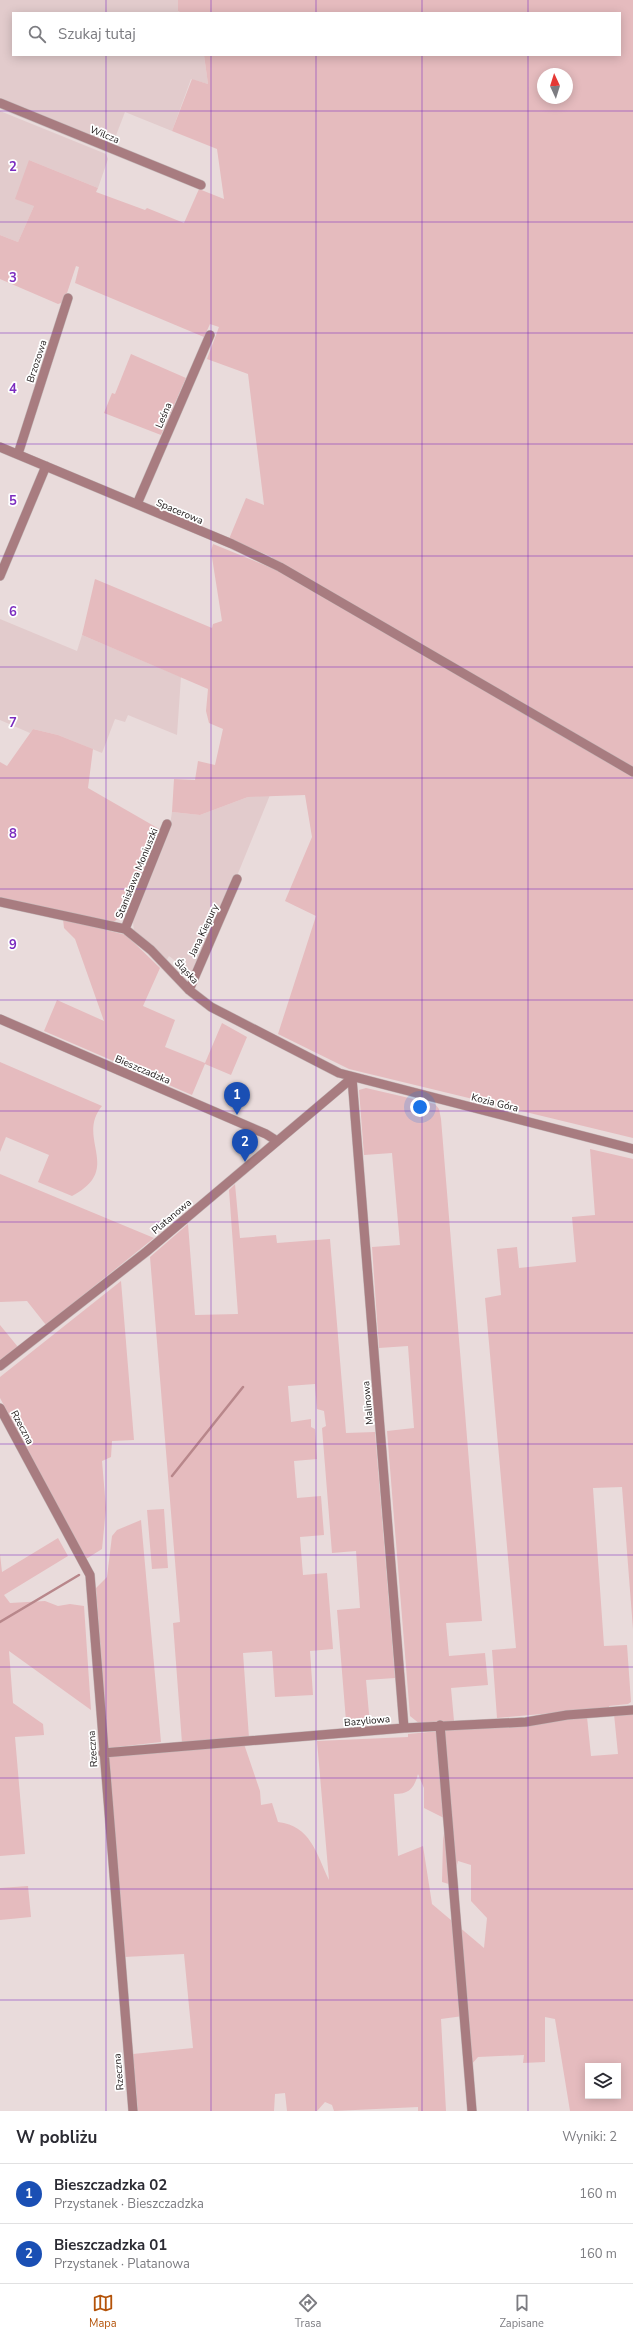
<!DOCTYPE html>
<html lang="pl">
<meta charset="utf-8">
<style>
:root{--surface:#fff;--page:#f2f2f3;--text:#2b2b33;--muted:#7c7c81;--line:#e1e1e2;--accent:#b45309}
body{margin:0;font-family:"Nunito Sans",sans-serif;background:var(--page);color:var(--text)}
.controls{position:absolute;right:12px;bottom:12px;display:grid;overflow:hidden;border-radius:0px;box-shadow:0 2px 10px #0003}
.controls button{width:36px;height:36px;display:grid;place-items:center;padding:0;border:0;border-bottom:1px solid var(--line);background:var(--surface);color:var(--text);font:20px sans-serif}
.compass{position:absolute;left:537px;top:68px;width:36px;height:36px;border-radius:50%;background:var(--surface);box-shadow:0 2px 10px #0003;rotate:356deg}
.you{position:absolute;left:420px;top:1107px;width:14px;height:14px;margin:-10px;border:3px solid #fff;border-radius:50%;background:#1a73e8;box-shadow:0 0 0 6px #1a73e833}
.badge{display:grid;place-items:center;width:26px;height:26px;border-radius:50%;background:var(--accent);color:#fff;font-size:13px;font-weight:700}
.pin{position:absolute;translate:-50% -33px;filter:drop-shadow(0 1px 2px #0008)}
.pin::after{content:'';position:absolute;top:21px;width:14px;height:12px;background:inherit;clip-path:polygon(0 0,100% 0,50% 100%)}
.list{margin:0;padding:0;list-style:none}
h2{display:flex;justify-content:space-between;align-items:center;height:52px;margin:0;padding:0 16px;font-size:17px}
h2 small{font-size:13px;font-weight:400;color:var(--muted)}
.list li{display:grid;grid-template-columns:26px 1fr auto;gap:12px;align-items:center;box-sizing:border-box;height:60px;padding:0 16px;border-top:1px solid var(--line)}
.list b{display:block;font-size:15px;white-space:nowrap}
.list p{margin:0;font-size:13px;white-space:nowrap;color:var(--muted)}
.list em{font-size:13px;font-style:normal;color:var(--muted)}
.icon{flex:none;width:22px;height:22px;fill:none;stroke:currentColor;stroke-width:2;stroke-linecap:round;stroke-linejoin:round}
.map{position:relative;flex:none;width:633px;height:2111px;overflow:hidden}
.search{position:absolute;background:var(--surface);box-shadow:0 2px 10px #0003;left:12px;right:12px;top:12px;height:44px;display:flex;align-items:center;gap:10px;box-sizing:border-box;padding:0 14px;border-radius:0px;color:var(--muted);font-size:15px}
.sheet{height:172px;background:var(--surface)}
nav{display:flex;justify-content:space-around;align-items:center;box-sizing:border-box;height:56px;border-top:1px solid var(--line);background:var(--surface);font-size:11px;color:var(--muted)}
nav a{display:grid;justify-items:center;gap:2px}
nav .on{color:var(--accent)}
.map>svg:first-child{display:block}
</style>
<div class="map">
<svg width="633" height="2111" viewBox="0 0 633 2111">
<rect width="100%" height="100%" fill="#e9dbdb"/>
<path fill="#e2cbcc" d="M0,0H178V11L182,13H13V55H204L208,84L191,79L172,131L125,112L115,138L107,142L0,98Z
M0,111L106,154L108,159L98,188L29,160L34,206L18,242L0,235Z
M0,619L77,651L82,635L181,677L177,735L128,715L125,722L115,719L102,753L58,735L33,729L30,733L0,720Z
M270,795L230,893H227L191,973L169,956L166,961L134,932L133,921L169,831L172,812L200,815L248,797Z"/>
<path fill="#e5bbbe" fill-rule="evenodd" d="M178,0H633V1138L349,1069L278,1034L316,916L285,901L312,837L305,795L248,797L200,815L172,812L174,779L195,780L198,761L215,765L223,729L209,723L206,711L208,689L82,635L95,579L212,628L213,624L222,621L211,551L213,544L274,569L272,557L229,539L246,498L264,505L248,374L207,359L219,327L210,324L204,337L75,283L79,267L76,266L64,302L58,304L0,279V235L18,242L34,206L15,199L29,160L98,188L96,192L145,210L147,208L184,223L199,189L224,199L217,149L172,131L192,79L208,84L204,55H620V13H182L178,11ZM543,74H567V98H543Z
M131,354L186,378L161,435L104,413L112,393L115,394Z
M33,729L58,735L93,749L88,788L161,830L123,915L112,923L0,899V762L7,766Z
M63,919L126,935L160,968L143,1006L175,1020L165,1047L205,1063L222,1023L247,1037L231,1075L205,1064L192,1095L44,1031L57,1000L104,1021L75,939L64,928Z
M0,1062L102,1106C75,1139 124,1169 72,1196L38,1182L49,1155L6,1137L0,1152Z
M366,1088L435,1104L439,1109L441,1119L482,1621L446,1623L449,1656L485,1653L488,1685L451,1688L454,1721L420,1724L410,1716L387,1431L414,1428L408,1346L379,1348L372,1247L400,1245L392,1153L364,1155L359,1090Z
M590,1149L633,1159V1629L622,1487L593,1488L604,1646L627,1645L631,1702L628,1704L609,1706V1708L497,1718L492,1650L516,1648L485,1298L501,1295L497,1249L517,1247L519,1268L576,1262L572,1217L595,1215Z
M0,1174L154,1238L46,1325L27,1301L0,1302Z
M235,1184L240,1238L276,1235L277,1243L330,1239L346,1433L375,1432L395,1678L366,1680L370,1725L352,1727L346,1721L337,1610L360,1608L356,1551L332,1553L322,1428L326,1426L324,1411L317,1409L315,1384L288,1386L291,1422L311,1419V1427L315,1429L317,1459L294,1461L297,1498L321,1496L324,1535L300,1537L303,1575L327,1573L333,1649L310,1651L313,1695L275,1697L272,1651L243,1653L249,1738L182,1743L173,1623L180,1622L150,1257L188,1224L195,1315L238,1314L229,1190Z
M121,1281L134,1440L112,1441L111,1457L102,1461L106,1508L102,1549L86,1559L0,1398V1377Z
M0,1325L18,1347L0,1361Z
M164,1509L168,1568L152,1569L147,1510Z
M141,1520L161,1742L108,1748L96,1588L107,1577L112,1536L117,1530Z
M58,1538L68,1556L4,1595L10,1603L45,1601L58,1606L70,1604L84,1606L91,1710L9,1651L13,1703L43,1724L44,1735L15,1737L25,1854L0,1856V1554L2,1572Z
M614,1714H633V2111H570L555,2019L545,2017V2062L523,2063L524,2055L478,2057L471,2065L463,2016L441,2019L446,2111H418V2107L334,2111L332,2105L325,2102L317,2111H287L285,2093L275,2094L274,2111H138L133,2054L193,2048L184,1954L124,1957L108,1754L244,1744L260,1791L261,1805L272,1803L278,1822C311,1826 316,1853 329,1880L317,1741L408,1737V1734L587,1717L591,1756L618,1754ZM418,1774L424,1788V1808L446,1819L443,1840L442,1882L452,1885L458,1861L471,1865V1901L487,1918L484,1948L432,1904L423,1846L398,1856L394,1794C409,1794 414,1789 418,1774ZM588,2066H618V2096H588Z
M28,1886L31,1917L0,1920V1888Z"/>
<g fill="none" stroke-linecap="round" stroke-linejoin="round">
<path stroke="#b8878b" stroke-width="2.5" d="M172,1476L243,1387
M0,1622L79,1575"/>
<g stroke="#c4b8b8" stroke-width="10">
<path id="minor" d="M0,103L201,185
M0,447L232,544L280,567L633,772
M18,454L68,298
M137,504L210,335
M0,576L46,466
M0,902L125,929L151,950L189,990L211,1007L339,1073L633,1149
M125,929L167,824
M189,990L237,879
M0,1019L266,1134L277,1141
M352,1078L404,1728
M0,1366L146,1252L352,1078
M0,1408L90,1575L133,2111
M440,1725L472,2111
M103,1753L404,1728L526,1722L567,1715L633,1710"/>
</g>
<use href="#minor" stroke="#a87c80" stroke-width="9"/>
</g>
<path fill="none" stroke="#7b2cbf" stroke-width="1" stroke-opacity="0.55" d="M106,0V13M211,0V13M316,0V13M422,0V13M528,0V13M106,55V2111M211,55V2111M316,55V2111M422,55V2111M528,55V2111M0,111H633M0,222H633M0,333H633M0,444H633M0,556H633M0,667H633M0,778H633M0,889H633M0,1000H633M0,1111H633M0,1222H633M0,1333H633M0,1444H633M0,1555H633M0,1667H633M0,1778H633M0,1889H633M0,2000H633"/>
<g text-anchor="middle" stroke-width="3.5" stroke-linejoin="round" paint-order="stroke">
<g font-size="10" fill="#1b1616" stroke="#fff">
<text transform="translate(105 134) rotate(22)" y="4">Wilcza</text>
<text transform="translate(36 361) rotate(-72)" y="4">Brzozowa</text>
<text transform="translate(163 415) rotate(-67)" y="4">Leśna</text>
<text transform="translate(180 511) rotate(23)" y="4">Spacerowa</text>
<text transform="translate(136 873) rotate(-68)" y="4">Stanisława Moniuszki</text>
<text transform="translate(203 930) rotate(-65)" y="4">Jana Kiepury</text>
<text transform="translate(187 971) rotate(47)" y="4">Śląska</text>
<text transform="translate(143 1069) rotate(23)" y="4">Bieszczadzka</text>
<text transform="translate(495 1102) rotate(14)" y="4">Kozia Góra</text>
<text transform="translate(171 1216) rotate(-40)" y="4">Platanowa</text>
<text transform="translate(367 1403) rotate(-95)" y="4">Malinowa</text>
<text transform="translate(23 1427) rotate(62)" y="4">Rzeczna</text>
<text transform="translate(367 1720) rotate(-5)" y="4">Bazyliowa</text>
<text transform="translate(92 1749) rotate(-94)" y="4">Rzeczna</text>
<text transform="translate(118 2072) rotate(-95)" y="4">Rzeczna</text>
</g>
</g>
<g font-size="13" text-anchor="middle" font-weight="bold" fill="#7b2cbf" stroke="#fff" stroke-width="3.5" stroke-linejoin="round" paint-order="stroke">
<text x="13" y="171">2</text>
<text x="13" y="282">3</text>
<text x="13" y="393">4</text>
<text x="13" y="505">5</text>
<text x="13" y="616">6</text>
<text x="13" y="727">7</text>
<text x="13" y="838">8</text>
<text x="13" y="949">9</text>
</g>
</svg>
<div class="controls">
<button><svg class="icon" aria-label="layers" viewBox="0 0 24 24"><path d="M12 4l9 5-9 5-9-5zM3 14l9 5 9-5"/></svg></button>
</div>
<svg class="compass" viewBox="-18 -18 36 36"><path d="M0-13l5 13h-10z" fill="#e53935"/><path d="M0 13l5-13h-10z" fill="#7c7c81"/></svg>
<div class="you"></div>
<div class="pin badge" style="left:237px;top:1115px;background:#1a4fb4">1</div>
<div class="pin badge" style="left:245px;top:1162px;background:#1a4fb4">2</div>
<div class="search"><svg class="icon" aria-label="search" viewBox="0 0 24 24"><circle cx="10" cy="10" r="6"/><path d="M15 15l6 6"/></svg>Szukaj tutaj</div>
</div>
<section class="sheet">
<h2>W pobliżu<small>Wyniki: 2</small></h2>
<ul class="list">
<li><span class="badge" style="background:#1a4fb4">1</span><div><b>Bieszczadzka 02</b><p>Przystanek · Bieszczadzka</p></div><em>160 m</em></li>
<li><span class="badge" style="background:#1a4fb4">2</span><div><b>Bieszczadzka 01</b><p>Przystanek · Platanowa</p></div><em>160 m</em></li>
</ul>
</section>
<nav>
<a class="on"><svg class="icon" aria-label="map" viewBox="0 0 24 24"><path d="M3 6l6-2 6 2 6-2v14l-6 2-6-2-6 2zM9 4v14M15 6v14"/></svg>Mapa</a>
<a><svg class="icon" aria-label="directions" viewBox="0 0 24 24"><path d="M12 3l9 9-9 9-9-9zM9 14v-3h6M13 9l2 2-2 2"/></svg>Trasa</a>
<a><svg class="icon" aria-label="saved" viewBox="0 0 24 24"><path d="M7 4h10v16l-5-4-5 4z"/></svg>Zapisane</a>
</nav>
